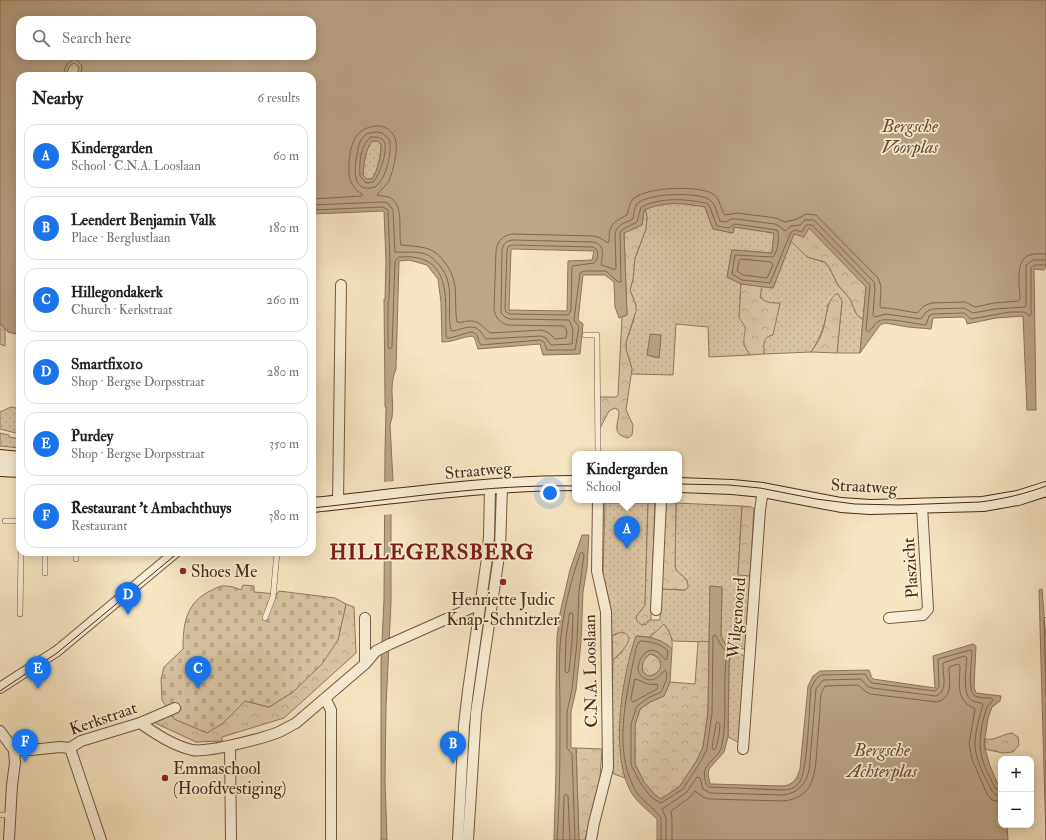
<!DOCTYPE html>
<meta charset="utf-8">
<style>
:root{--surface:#fff;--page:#f2f2f2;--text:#202124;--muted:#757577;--line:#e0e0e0;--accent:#1a73e8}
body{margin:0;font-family:"IM FELL Double Pica",serif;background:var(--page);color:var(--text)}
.controls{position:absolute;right:12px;bottom:12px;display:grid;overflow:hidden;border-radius:8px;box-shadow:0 2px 10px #0003}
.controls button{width:36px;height:36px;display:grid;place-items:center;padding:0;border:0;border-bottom:1px solid var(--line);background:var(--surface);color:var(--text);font:20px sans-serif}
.you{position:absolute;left:550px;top:493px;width:14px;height:14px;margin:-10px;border:3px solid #fff;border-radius:50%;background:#1a73e8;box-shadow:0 0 0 6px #1a73e833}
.badge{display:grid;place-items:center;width:26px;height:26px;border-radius:50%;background:var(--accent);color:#fff;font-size:13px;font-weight:700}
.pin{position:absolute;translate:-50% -33px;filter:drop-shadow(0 1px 2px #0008)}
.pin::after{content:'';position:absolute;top:21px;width:14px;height:12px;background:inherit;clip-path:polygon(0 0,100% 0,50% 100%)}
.popup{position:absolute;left:572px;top:451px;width:110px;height:52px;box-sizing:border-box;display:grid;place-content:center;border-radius:8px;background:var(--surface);filter:drop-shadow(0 1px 3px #0005);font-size:13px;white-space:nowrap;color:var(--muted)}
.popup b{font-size:15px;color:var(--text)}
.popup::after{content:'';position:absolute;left:50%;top:100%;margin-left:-8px;border:8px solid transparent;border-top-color:var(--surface)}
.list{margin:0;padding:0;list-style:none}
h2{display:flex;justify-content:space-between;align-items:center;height:52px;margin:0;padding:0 16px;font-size:17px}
h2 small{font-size:13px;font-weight:400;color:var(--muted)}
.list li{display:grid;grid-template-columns:26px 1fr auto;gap:12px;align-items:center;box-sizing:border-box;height:64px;margin:0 8px 8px;padding:0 8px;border:1px solid var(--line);border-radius:12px}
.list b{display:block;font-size:15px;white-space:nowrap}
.list p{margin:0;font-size:13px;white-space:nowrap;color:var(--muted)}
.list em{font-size:13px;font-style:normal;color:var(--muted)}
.icon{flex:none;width:22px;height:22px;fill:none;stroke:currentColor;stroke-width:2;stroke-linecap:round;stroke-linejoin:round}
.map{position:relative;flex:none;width:1046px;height:840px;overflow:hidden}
.search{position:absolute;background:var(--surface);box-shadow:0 2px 10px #0003;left:16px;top:16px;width:300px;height:44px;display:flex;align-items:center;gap:10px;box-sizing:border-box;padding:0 14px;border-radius:12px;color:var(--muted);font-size:15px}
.panel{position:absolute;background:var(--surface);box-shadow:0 2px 10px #0003;left:16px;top:72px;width:300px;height:484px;border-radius:12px}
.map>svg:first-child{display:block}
</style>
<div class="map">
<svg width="1046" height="840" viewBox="0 0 1046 840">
<defs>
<pattern id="grass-dots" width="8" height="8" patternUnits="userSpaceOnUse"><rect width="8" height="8" fill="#d9c6a4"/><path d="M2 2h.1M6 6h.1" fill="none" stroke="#bcaa8c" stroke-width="1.8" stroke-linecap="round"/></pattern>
<pattern id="forest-crowns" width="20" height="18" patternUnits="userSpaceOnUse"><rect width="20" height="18" fill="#d9c6a4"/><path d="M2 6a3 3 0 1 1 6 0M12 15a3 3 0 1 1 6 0" fill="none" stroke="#bcaa8c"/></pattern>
<pattern id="cemetery-stones" width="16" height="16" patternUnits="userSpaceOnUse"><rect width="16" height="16" fill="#d9c6a4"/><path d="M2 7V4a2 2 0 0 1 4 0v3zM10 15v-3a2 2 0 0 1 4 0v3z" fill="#bcaa8c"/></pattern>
</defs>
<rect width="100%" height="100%" fill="#f6e6c1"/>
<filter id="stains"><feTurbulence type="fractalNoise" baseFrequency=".005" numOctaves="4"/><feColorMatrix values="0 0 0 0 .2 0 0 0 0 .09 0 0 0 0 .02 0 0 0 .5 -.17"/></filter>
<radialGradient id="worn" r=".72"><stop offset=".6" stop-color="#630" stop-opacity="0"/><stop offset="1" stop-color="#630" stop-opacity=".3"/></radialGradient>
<path fill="url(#grass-dots)" stroke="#91785e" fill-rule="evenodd" d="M372,141H377L381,144C381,154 378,170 372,179H367L363,175C364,163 365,150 372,141Z
M681,203L705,207L713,229L733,233L734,227L774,233L772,253L732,250L727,277L741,284L740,298L746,328L744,345L750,355L709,357L708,327L676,324L673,375L631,374L632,369L626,349V342L634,319L636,305L630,290L633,279L635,258L646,229L647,217L645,209L658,204ZM661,335L659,358L647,355Z
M791,241L807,257L825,262L829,267L838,285L850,299L856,313L859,317L863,319L860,353H837L842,301L828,304C826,322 821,337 811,352L764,354C764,350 762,343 765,338C772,327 776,317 780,304C766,302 757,303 762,286L773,288Z
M0,323L5,330V346L0,344Z
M11,407L20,409V434L0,429V412Z
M0,433L9,435V437L20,439V448L0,446Z
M605,503H648L645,605L636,617L645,625L651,620H660L661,589L683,590H685C693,576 679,578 675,567L676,503L742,506L738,574L750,576L745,649L733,648L745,657L740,743L728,737L729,663L732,647H727L721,636L722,588L710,586L709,642L673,641L668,630L653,633L650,637L636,636C624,683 614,729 625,778L614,774L612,770L611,730L613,660L623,651L617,633L612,636L609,600L603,575Z
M493,513H498V534L492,580H487Z
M482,615H486L473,705H470Z
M469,720H471L465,825H462Z"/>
<path fill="url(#forest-crowns)" stroke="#91785e" d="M74,63L76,64L79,67L77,76H66L69,67Z
M645,209L647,217L646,229L635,258L633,279L630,290L636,306V311L626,342V349L632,369L626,410L633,425L632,435L628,438C610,434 619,424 619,411L615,408L609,411L598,432L599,397H616L618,395L622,317L627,315L624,233L642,225L644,210Z
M809,227L866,287L863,319L859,317L856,313L850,299L838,285L829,267L825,262L807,257L791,241L794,234Z
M741,284L762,286L760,297C765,303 772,303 780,303L773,335C762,337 764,345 764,354L750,355C748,351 744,347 744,343C743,330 750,331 739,318Z
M836,294H838L842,301L837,353L811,352C815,346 820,340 822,333C827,320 825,303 836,294Z
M666,502L676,503L675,567C678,576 689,576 688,588L685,590L661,589Z
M648,503H655L651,619L642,625L637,621L636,617L645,605Z
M742,506L752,507L754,509L750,576L738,575Z
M346,604L354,607L356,653L284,718L222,737V741L196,742L153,722L170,713L222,724L245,701L269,707L293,692L338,640Z
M664,624C670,632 673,639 672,649L668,645L650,637Z
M621,632C640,636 619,654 613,660L612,636Z
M702,641L709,642L708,712L703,747L697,760L680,786L661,799L655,795L644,782L635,764V725L640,709L650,702L664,696L670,682L695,684L698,642Z
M650,654C666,658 663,675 648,676L643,672C641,664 644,658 650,654Z
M1012,733L1018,737L1019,745L1013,752L1003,753L985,749V739C995,741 1002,734 1012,733Z
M576,748L602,749L600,777L585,840H579Z"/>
<path fill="url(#cemetery-stones)" stroke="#91785e" d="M243,585L254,586V592L277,594L279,591L335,598L346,604L338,640L322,664L293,692L269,707L245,701L222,724L207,733L174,719L162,700L161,679L164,667L183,649C183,623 186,602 212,590C216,588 221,585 226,586C231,586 237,588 241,590Z"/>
<path fill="#bba687" stroke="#8d745a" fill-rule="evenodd" d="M0,0H1046V266L1044,270L1034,269L1036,410H1027L1023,316L996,318L967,324L966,320L963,317L933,318L931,329L908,327L885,323L880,325L860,353L866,287L809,228L804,237L794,234L773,288L741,284L727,277L732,250L772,253L774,233L734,227L733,233L713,229L705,207C681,203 667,201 644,210L642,225L624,233L627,315L619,318L615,307L614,282L605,275H583L578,320L583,324L580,354L543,355L540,344L478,349L475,339L473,336C461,337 454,342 442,342L441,302L438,279L427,265L409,260L399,261L396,369C387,390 397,406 390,425L393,481H391V602L386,707L385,780L387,840H381V663L384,600L385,452L386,407H385V398L384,299H385L386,262L384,211L312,214V76H77L79,67L74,63L69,67L66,76H20V335L8,332L0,323ZM20,20H312V56H20ZM372,141H377L381,144C382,154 378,170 372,179H367L363,175C364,163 365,150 372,141ZM513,249L594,251L592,260L568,261L567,311L509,310L511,250Z
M650,334L661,335L659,358L647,355Z
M582,535H589L587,568L583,592L581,642L576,690L571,712V748H576L579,840H554L556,770V690L557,637L560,613L570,570Z
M710,586L722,587L721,636L727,647H732L729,664L728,737L724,752L709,769L708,774L710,784L783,786C793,785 797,779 800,769L808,686L813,676L820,671L869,670C871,673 870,676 873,679L935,688L933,656L973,644L976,646L974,687L976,693L1001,696L1000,701L992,707L988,718L984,745L990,766L1001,791V825H1007L1008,840H657V819C648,810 636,802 630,790C610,752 622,676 636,636C649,637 663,639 672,649L670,682L664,696L650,702L640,709L635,725V764L644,782L655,795L661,799L680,786L697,760L703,747L708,712ZM650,654C666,657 663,675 648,676L643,672C641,664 644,658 650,654Z
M1042,589L1046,640V840L1039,590Z"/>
<path fill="#f6e6c1" d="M395,481L393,483V514L383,515L384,482Z"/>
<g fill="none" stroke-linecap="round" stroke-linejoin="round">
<path stroke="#82684f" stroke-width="1" d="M63,76L66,65L74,59L78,61L82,66L81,76
M377,132L382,133L389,139C393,150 386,180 375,187C352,194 354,169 357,155C358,150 358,146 360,142C361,139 364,137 366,134Z
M371,137C376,137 380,137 383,140C390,147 379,177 373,182L366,183L360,176C359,165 360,144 371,137Z
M312,199L362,196V194C351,187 348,179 349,165C349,158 351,145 355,138C364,124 388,120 395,138C399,148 393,171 389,181C386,186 380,190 377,195C382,197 388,195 392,199C404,207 398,232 401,245C409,246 417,246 425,248C433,250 438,254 443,260C461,282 453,297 457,322C460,323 463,322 467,321C479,320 482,326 490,333L542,330L549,333L555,339L566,338L567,331L564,326L508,325C500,323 495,317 494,309L496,251C497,241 503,235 513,234L594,236L600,238L608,243L609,242C609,224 612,223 627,215C629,209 629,203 634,198C648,187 699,185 713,194C721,199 720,209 725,215L737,213L776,218L785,222L797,219L806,214L816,215L878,278L881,286L880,306L881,308H888L917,313L924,306L931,303L965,302L975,307L994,303L1018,301L1020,299C1020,286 1014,260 1030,255C1035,253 1041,254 1046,254
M312,205L383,202L388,203L393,210L395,252C403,253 413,251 422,253C430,255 434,259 440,266C456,285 446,309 451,331C460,331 472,322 480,331C483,334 484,337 486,339L541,336L546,338L551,345L572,344L573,329L569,320L510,319L505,317L501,313L502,251C502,245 506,241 512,240L594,242C606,246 602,256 601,265L608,267L615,270L616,268L615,234C617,224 625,223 633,219C634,214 634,208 637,204C646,193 702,191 711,201C716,205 717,215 720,221L726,222L731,219H736L775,224L779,226L785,231L791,226L800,225L805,220H814L874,282L875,288L873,315L875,317L886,314L921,319L926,312L932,309L964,308L973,313L995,309L1025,307L1026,305V265L1033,260H1046
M312,210L383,207L388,210L390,262L389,299L388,302V347L390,349L392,347L395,261L399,257C453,253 445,298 446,336L447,338C455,338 463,333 472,332C480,334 477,341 481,345L540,340L544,342L547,350H575L579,327L574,320L580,273L584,271H606L618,282H621L620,232L623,229L637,222L641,207C662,197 684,199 706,203L709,205L717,226L729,228L735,224L777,230C780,236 778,251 773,257L735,255L732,274L742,280L770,283L791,232L795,230L802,232L806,225H812L870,285L866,330L868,332C872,330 874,324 879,321C886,317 915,324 926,325L929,316L933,314L964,313L971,319L1010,312H1024L1030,316L1031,314V268L1034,265H1046
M513,245L593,247L596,249C599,253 598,260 594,263L572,266L571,310L569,314L566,315L510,314L506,312L505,309L507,251L508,247Z
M741,259L771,262L773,265L767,278L743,275L737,271L739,261Z
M570,613H572L573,615L572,642L569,671L567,673L565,671L566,638Z
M1046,617L1044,619L1046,697
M635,679C645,681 644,686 657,684L658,686L657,689L633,702L631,700Z
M717,722L720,724L719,735L716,748L714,750L712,748L716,724Z
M557,840C560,796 560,753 560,709C560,685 558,660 561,636C564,608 571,580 580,554L582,552L584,555L579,592L577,642L572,689L567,712V748L572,754L575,840
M563,840L564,796L566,794L568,796L570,840
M661,840V818C653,806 639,800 633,786C615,749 625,702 633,663C635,656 635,646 640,641C649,641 662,644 668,651L667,658L666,660C663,658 662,655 659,653C647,644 638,659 638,670C641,679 650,683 658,677C661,675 663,672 665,670L667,672L666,681L661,692L648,698L637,706L631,724V765L641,784L652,798L661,803L683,789L701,761L707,749L712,713L713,636L715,635L723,648L727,652C722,683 728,714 722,745C719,760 701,762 705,779C706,783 706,785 709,787L783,790C789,790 795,788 799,783C808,772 809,706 811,688L816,679L821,675L865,674L868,679L872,683L935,691L939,687L938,659L970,650L972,651C972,660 967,693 975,696C979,698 987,698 991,698L993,700C991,703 989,704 987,707C983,718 980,733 980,745C980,759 989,777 996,789L1001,791
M666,840V818L662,809L686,793L697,777L700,778L703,789L710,793L783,795C798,793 805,785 809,771L816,689L823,680L861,679L867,686L872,688L936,696C949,691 942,674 943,663L964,656L967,658C966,668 962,693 971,700C975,703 980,702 983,704C980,717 975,730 975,744C975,760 985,777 992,791L996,795L1001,796
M672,840V819L671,811L689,798L695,791L703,797L709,799L783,801C815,798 815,773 817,748C818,735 819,723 820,710C820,702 820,693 825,686L858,685L865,691L870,694L937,702C954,697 949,681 949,667L958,664L960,666C960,678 956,695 967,704C969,706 973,707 975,709L969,744L972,759L987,794L992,800L1001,802"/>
<g stroke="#745842" stroke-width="6">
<path id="lane" d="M585,335H597L598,454
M5,521H20
M76,552V559
M45,573V552
M20,614L21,552
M265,618L273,597L277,552
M0,815H10"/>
</g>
<g stroke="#745842" stroke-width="12">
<path id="street" d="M338,502L341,285
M656,610L661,500
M889,618L923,615L928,609L922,506
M365,664V618
M0,688L57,651L176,552
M325,698L331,710V840
M140,723C156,734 172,745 192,750C207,753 264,738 279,732C285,729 290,726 296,723L365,664L376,651L390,644L480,604
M0,731L14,750H31L60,747L70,748L81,741L140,723L175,708
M230,746L231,840
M70,748L101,840
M743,749L760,510L763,490
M9,840L12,785L15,763L14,750
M458,840L464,725L468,691L487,558L489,536L490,488L489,486
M468,840L476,713L500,549L502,487L504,485
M591,840L594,823L608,768L606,612L597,571L598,500"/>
</g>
<g stroke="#492917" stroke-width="16">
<path id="secondary" d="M0,457L20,459
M0,469L20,470
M679,485L732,487L763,490L841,505L870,507L983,504L1018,498L1046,489
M312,505C400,496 487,483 575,483"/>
</g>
<use href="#lane" stroke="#f9efd7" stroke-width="5"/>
<use href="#street" stroke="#f9efd7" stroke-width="10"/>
<use href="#secondary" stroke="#f9efd7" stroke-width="14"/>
<path stroke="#492917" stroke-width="1" d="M679,484L729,485L760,488L816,499L855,504L899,505L980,502C1003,499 1025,494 1046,486
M312,508C400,499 487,484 575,486
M0,691L57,653L179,552"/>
</g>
<g fill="#8f2418" stroke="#f9efd7" stroke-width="1.5">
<circle cx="183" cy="571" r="4"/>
<circle cx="503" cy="582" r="4"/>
<circle cx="165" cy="778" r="4"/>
</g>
<g text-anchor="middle" stroke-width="3.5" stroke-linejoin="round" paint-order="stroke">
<g font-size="17" fill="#492917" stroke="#f9efd7">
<text transform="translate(478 470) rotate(-5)" y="6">Straatweg</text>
<text transform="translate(864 486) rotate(3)" y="6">Straatweg</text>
<text transform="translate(910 568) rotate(-94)" y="6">Plaszicht</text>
<text transform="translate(736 618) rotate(-85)" y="6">Wilgenoord</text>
<text transform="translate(590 671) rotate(-91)" y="6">C.N.A. Looslaan</text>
<text transform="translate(103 718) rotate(-19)" y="6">Kerkstraat</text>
</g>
<g font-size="17" fill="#492917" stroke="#f9efd7" text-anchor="start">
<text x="191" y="577">Shoes Me</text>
<text x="503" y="605" text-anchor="middle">Henriette Judic<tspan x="503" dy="20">Knap-Schnitzler</tspan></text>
<text x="173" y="774">Emmaschool<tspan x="173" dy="20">(Hoofdvestiging)</tspan></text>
</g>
<g font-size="18" font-style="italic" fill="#6b4e39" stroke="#f9efd7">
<text x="910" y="132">Bergsche<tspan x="910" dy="21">Voorplas</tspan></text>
<text x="882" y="756">Bergsche<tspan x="882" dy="21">Achterplas</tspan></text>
</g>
<g font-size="21" font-weight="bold" letter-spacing="1" fill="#7a1f14" stroke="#f9efd7">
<text x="432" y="559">HILLEGERSBERG</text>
</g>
</g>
<rect width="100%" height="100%" filter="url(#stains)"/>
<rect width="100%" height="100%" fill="url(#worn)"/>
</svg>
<div class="controls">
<button>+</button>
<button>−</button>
</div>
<div class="you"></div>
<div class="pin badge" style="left:627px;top:549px">A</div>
<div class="popup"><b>Kindergarden</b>School</div>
<div class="pin badge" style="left:453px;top:764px">B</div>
<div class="pin badge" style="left:198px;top:689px">C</div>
<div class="pin badge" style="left:128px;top:615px">D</div>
<div class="pin badge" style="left:38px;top:689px">E</div>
<div class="pin badge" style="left:25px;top:762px">F</div>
<div class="search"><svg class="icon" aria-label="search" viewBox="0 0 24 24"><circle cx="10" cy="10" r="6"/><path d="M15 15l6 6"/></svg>Search here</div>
<section class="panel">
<h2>Nearby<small>6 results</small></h2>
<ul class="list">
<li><span class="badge">A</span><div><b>Kindergarden</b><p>School · C.N.A. Looslaan</p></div><em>60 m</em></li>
<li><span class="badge">B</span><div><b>Leendert Benjamin Valk</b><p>Place · Berglustlaan</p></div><em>180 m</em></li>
<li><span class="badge">C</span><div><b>Hillegondakerk</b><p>Church · Kerkstraat</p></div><em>260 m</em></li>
<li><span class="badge">D</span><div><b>Smartfix010</b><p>Shop · Bergse Dorpsstraat</p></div><em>280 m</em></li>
<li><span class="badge">E</span><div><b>Purdey</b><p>Shop · Bergse Dorpsstraat</p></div><em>350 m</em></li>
<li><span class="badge">F</span><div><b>Restaurant 't Ambachthuys</b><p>Restaurant</p></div><em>380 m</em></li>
</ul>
</section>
</div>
